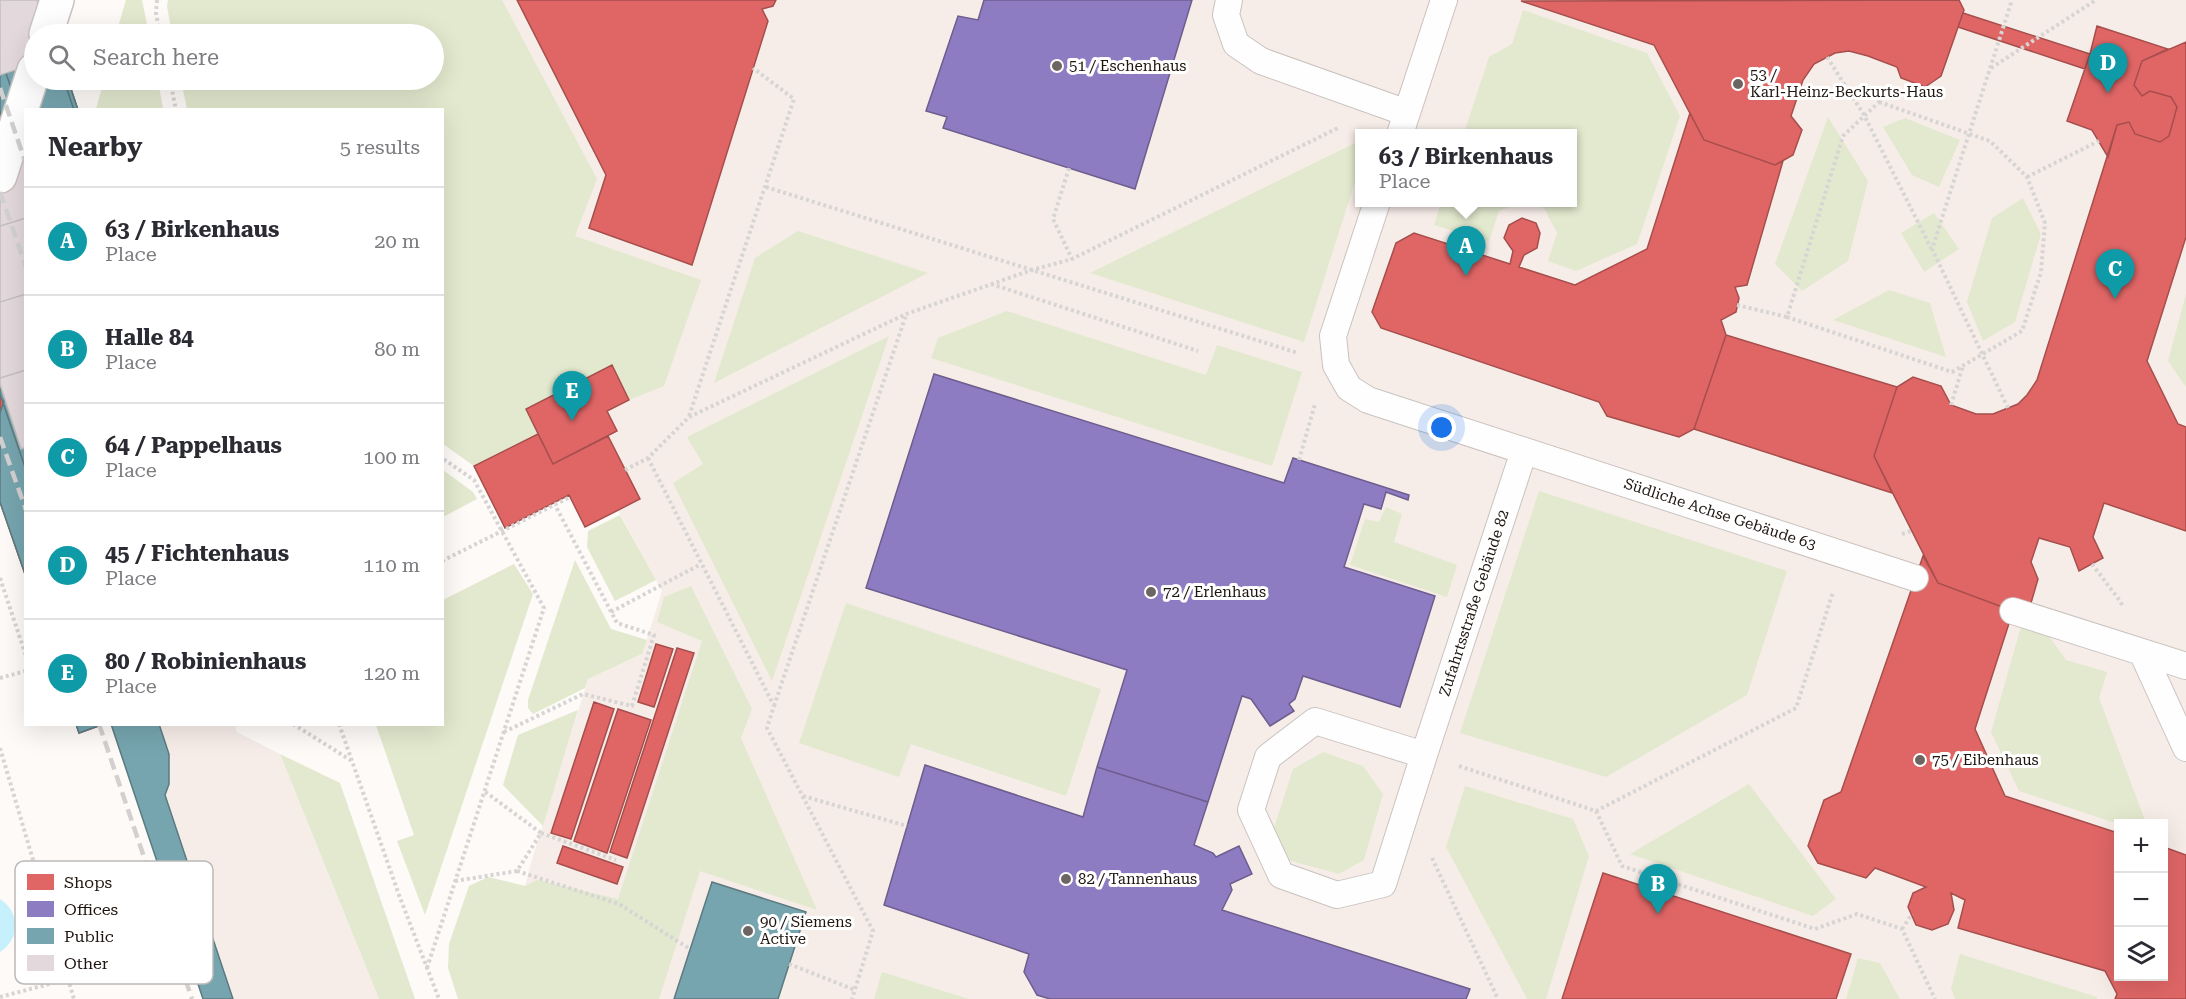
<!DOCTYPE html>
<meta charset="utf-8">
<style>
:root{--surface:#fff;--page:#f7f7f7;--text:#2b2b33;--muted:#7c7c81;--line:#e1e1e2;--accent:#6d6561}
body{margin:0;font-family:"Roboto Serif",serif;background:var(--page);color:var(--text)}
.controls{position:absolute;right:18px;bottom:18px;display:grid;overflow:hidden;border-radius:0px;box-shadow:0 6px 24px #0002}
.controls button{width:54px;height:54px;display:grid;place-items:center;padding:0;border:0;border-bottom:2px solid var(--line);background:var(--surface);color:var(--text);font:30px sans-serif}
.you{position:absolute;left:1442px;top:428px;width:21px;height:21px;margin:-15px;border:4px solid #fff;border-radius:50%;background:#1a73e8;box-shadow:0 0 0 9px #1a73e833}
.badge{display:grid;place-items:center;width:39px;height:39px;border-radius:50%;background:var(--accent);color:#fff;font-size:20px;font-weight:700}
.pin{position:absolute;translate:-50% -50px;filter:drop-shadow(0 2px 3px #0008)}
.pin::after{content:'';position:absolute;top:32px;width:21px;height:18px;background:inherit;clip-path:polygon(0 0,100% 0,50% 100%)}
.popup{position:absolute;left:1355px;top:129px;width:222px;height:78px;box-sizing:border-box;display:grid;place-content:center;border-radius:0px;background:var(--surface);filter:drop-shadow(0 2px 4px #0005);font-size:20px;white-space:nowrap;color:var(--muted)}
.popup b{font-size:22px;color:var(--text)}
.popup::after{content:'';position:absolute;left:50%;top:100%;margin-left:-12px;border:12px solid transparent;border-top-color:var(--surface)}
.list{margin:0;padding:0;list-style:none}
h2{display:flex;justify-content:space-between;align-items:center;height:78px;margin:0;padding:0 24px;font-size:26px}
h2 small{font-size:20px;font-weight:400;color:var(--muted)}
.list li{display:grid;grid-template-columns:39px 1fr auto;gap:18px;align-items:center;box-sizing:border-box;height:108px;padding:0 24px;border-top:2px solid var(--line)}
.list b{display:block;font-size:22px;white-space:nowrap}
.list p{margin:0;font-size:20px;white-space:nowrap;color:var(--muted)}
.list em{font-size:20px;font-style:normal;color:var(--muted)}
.icon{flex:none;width:33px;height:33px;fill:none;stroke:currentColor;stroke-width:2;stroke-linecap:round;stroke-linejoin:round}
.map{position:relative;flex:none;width:2186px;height:999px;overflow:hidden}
.search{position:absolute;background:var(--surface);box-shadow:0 6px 24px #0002;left:24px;top:24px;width:420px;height:66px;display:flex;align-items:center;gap:15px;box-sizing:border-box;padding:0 21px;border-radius:33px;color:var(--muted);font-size:22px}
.panel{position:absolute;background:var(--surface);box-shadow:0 6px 24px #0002;left:24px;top:108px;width:420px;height:618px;border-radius:0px}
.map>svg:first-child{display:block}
</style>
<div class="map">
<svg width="2186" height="999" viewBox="0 0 2186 999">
<rect width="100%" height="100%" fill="#fdfaf8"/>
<path fill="#f7ede8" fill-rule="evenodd" d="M280,0H2186V999H497L530,866L588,679L642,654L662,591L584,448L553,464L526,409L442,110H250L434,80V34ZM1360,134H1573V202H1360ZM2118,824H2164V976H2118Z
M159,725H235L237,732L280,754L379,999H233L165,795L169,784V754Z"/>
<path fill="#e2e9ce" d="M126,0H142L149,34H116Z
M168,0H502L597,179L575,236L701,280L664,386L629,400L612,365L526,409L538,434L474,466L443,444L442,110L187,109L181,80H434V34H172L167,6Z
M1523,10L1647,53L1680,116L1637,244L1576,271L1548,261L1557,233L1544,208L1526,203L1573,202V134L1464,133L1489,57L1512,44Z
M104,80H158L163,109H96Z
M1828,117L1868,181L1848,261L1802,291L1775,264Z
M1905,118L1960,140L1939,187L1912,175L1883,127Z
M1359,141V169L1304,342L1090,273Z
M2023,198L2041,234L2015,322L1983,341L1967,302L1992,218Z
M1441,203V202L1519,203L1499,211L1489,242L1434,225Z
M1934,213L1959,249L1924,272L1901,233Z
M798,231L928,273L714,383L755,258Z
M1889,290L1930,303L1946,357L1833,320Z
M2186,294V387L2168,361Z
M1007,311L1206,375L1217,345L1302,372L1272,466L931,358L938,338Z
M889,336L772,681L673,483L703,464L687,437Z
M443,470L473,492L477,499L443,517Z
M1539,491L1787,571L1747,695L1606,777L1460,733Z
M1386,507L1402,514L1394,542L1457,565L1447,597L1350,565L1365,519L1379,522Z
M620,515L656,580L615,601L587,547L588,531Z
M575,560L611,629L647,640L642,654L588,679L585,688L533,714L528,708V700Z
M514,564L533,594L425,915L397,841L414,835L376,725L442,724L443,600Z
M691,586L752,709L741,738L817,910L700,871L659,999H458L448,968L449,944L469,886L488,877L525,886L537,880L618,899L702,641L657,622L664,597Z
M846,603L1101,689L1066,796L911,744L899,777L799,743Z
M2022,623L2046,632L2066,660L2107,672L2099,698L2146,823L2118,824L2019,791L1991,732Z
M578,710L543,826L503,785L518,735Z
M1323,752L1363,766L1383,794L1364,860L1339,874L1284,859L1273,831L1293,769Z
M280,754L340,783L415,999H379Z
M1749,784L1836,899L1813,916L1630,854Z
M1465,786L1573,819L1589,856L1546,999H1527L1446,847Z
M1960,954L2097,997V999H1955L1951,989Z
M1858,958L1880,963L1900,999H1846Z
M882,972L969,999H874Z"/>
<path fill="#c6f0fc" d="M0,899C20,912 21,938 0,952Z"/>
<path fill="#e06666" stroke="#a64e4c" stroke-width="1.5" d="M0,0H41L34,34V80H68L78,110H26V577L0,502Z
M517,0H776L773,6L762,9L768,21L692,265L589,228L606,175Z
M1959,0L1964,10L1941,76L1925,87L1901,78L1897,67L1868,56L1849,51L1835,53L1814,64L1803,80L1791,116L1802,130L1793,155L1775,165L1704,140L1654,45L1521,1Z
M1963,13L2090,54L2085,69L1958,27Z
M2097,26L2168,49L2142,61L2134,85L2142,96L2150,91L2171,97L2177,107L2169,136L2160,142L2135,134L2129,122L2117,125L2108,157L2092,130L2067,121L2090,54Z
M2186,42V237L2147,361L2178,424L2186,427V531L2104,503L2093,537L2103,558L2079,571L2070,547L2039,538L2031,562L2038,579L2031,603L2013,611L1938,583L1874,456L1897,387L1913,377L1941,386L1951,405L1976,414H1993L2018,404L2027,395L2037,380L2117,125L2129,122L2135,134L2160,142L2169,136L2177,107L2171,97L2150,91L2142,96L2134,85L2142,61Z
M1690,113L1704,140L1775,165L1783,161L1747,285L1735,287L1739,298L1736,312L1721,320L1726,335L1694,429L1679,437L1607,416L1599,402L1381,328L1372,312L1396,243L1414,233L1510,264L1513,251L1504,238L1509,225L1522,218L1536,223L1540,233L1537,248L1524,255L1519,267L1575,285L1647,249Z
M1726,335L1897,387L1874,456L1892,493L1694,429Z
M612,365L629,400L607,411L617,431L553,464L526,409Z
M538,434L553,464L608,436L640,499L585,527L569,495L505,528L474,466Z
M1923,556L1938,583L2013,611L1975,729L2005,796L2118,833V976H2164V847L2186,855V999H2115L2117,994L2105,971L1958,928L1965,900L1951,893L1954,910L1948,924L1932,930L1916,925L1908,907L1913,893L1926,887L1875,868L1866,878L1818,863L1808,846L1824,800L1841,792Z
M656,644L673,649L654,707L638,702Z
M677,648L694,653L627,858L610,852Z
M594,702L614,709L571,839L551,833Z
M618,709L651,720L607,853L574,841Z
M76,724H104L79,733Z
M563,846L623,867L617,884L557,863Z
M1603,873L1851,954L1836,999H1562Z"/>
<path fill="#8e7cc3" stroke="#6d5d8d" stroke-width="1.5" d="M984,0H1192L1135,189L943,128L947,117L926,111L958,16L978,20Z
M934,374L1284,483L1293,458L1409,495L1408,500L1386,492L1381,509L1364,504L1344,567L1435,596L1400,707L1303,676L1295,699L1289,704L1294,711L1270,726L1251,699L1242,696L1208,802L1097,767L1127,670L866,588Z
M925,765L1083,817L1097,767L1208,802L1194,845L1213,853L1216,857L1239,846L1252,874L1230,884L1232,890L1222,910L1470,989L1466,999H1050L1037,995L1024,972L1029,954L884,905Z"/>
<path fill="#76a5af" stroke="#5c7a7f" stroke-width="1.5" d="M0,0H41L34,34V80H68L78,110H26V131L0,56Z
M34,64V80H64L74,110H26L0,150V75Z
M0,111L26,186V241L0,165Z
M0,226L26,302V470L0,394Z
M26,333V577L0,502V413Z
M76,724H104L79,733Z
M111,724H159L169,754V784L165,795L233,999H203Z
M712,882L806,912L778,999H674Z"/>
<path fill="#e3d8dc" stroke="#c5bfc0" stroke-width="1.5" d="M0,0H37L49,34H34V64L0,75Z
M26,142V218L0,226V150Z
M26,218V294L0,302V226Z
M26,294V370L0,378V302Z
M26,370V447L21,449L0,384V378Z"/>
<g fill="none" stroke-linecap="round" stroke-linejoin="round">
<g stroke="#c9c2bf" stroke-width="28">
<path id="service" d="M1229,0L1226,15L1236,44L1261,61L1407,113
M1400,134L1444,0
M1377,202L1333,336L1336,365L1349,388L1368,400L1915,578
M2013,611L2186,666
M2142,652L2186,748
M1424,755L1383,884L1337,895L1281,875L1251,810L1268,757L1315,721L1424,755L1524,451"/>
</g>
<g stroke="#c9c2bf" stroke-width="36">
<path id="secondary" d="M46,34L57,0
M0,176L34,70"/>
</g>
<path stroke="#d7d5d4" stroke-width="4" stroke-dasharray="3 3" stroke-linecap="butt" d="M157,0L156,13L160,34
M1827,57L1864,115L1931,248
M1991,68L2096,0
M170,80L176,110
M1879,102L1990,141L2027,177L2045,223L2041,272L2022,331L1952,372L1787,317L1843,136Z
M1069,168L1053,219L1072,259
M2027,177L2099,141
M766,187L1298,353
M991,284L1198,351
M1737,305L1787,317
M1951,405L1963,366
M2008,408L1932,249L2012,0
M689,416L794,99L753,68
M648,458L774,706L767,728L873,931L852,999
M1299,460L1315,404
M625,470L648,458L689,417L906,314L1032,270L1072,259L1338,128
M1902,534L1911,531
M442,561L570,497
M2092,564L2120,601L2123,607
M0,578L26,656
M611,612L701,564
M0,678L26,671
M774,706L906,315
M293,724L352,761
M339,724L399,895L439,999
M504,732L583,694L632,706L654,635L617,623L555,505
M0,748L74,999
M1459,766L1596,811L1796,708L1833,592
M803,796L907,826
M1596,811L1622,866L1815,929L1857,914L1902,929L1935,999
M541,833L616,860
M1432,858L1498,999
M517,871L619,904L690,949
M455,881L517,871L541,833L484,791
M1902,929L1912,914
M789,964L855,990
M427,968L544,608L474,480L442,458
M0,997L68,979"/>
<use href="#service" stroke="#fffefe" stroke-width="26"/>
<use href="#secondary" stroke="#fffefe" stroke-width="33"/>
<path stroke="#d2d1d0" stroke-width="4.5" stroke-dasharray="12 6" stroke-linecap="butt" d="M0,88L26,164
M0,192L26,267
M0,437L26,510
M99,724L192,999"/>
</g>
<g fill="#6d6561" stroke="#fff" stroke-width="2">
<circle cx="1057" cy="66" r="6"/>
<circle cx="1738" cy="84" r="6"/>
<circle cx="1151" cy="592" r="6"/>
<circle cx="1920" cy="760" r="6"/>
<circle cx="1066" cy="879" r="6"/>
<circle cx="748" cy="931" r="6"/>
</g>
<g text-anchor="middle" stroke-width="6" stroke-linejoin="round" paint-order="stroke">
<g font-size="15" fill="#1f1510" stroke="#fff" text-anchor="start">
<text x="1069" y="71">51 / Eschenhaus</text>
<text x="1750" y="80">53 /<tspan x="1750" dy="17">Karl-Heinz-Beckurts-Haus</tspan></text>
<text x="1163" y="597">72 / Erlenhaus</text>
<text x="1932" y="765">75 / Eibenhaus</text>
<text x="1078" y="884">82 / Tannenhaus</text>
<text x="760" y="927">90 / Siemens<tspan x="760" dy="17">Active</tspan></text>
</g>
<g font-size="15" fill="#1f1510" stroke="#fff">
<text transform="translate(1720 514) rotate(18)" y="5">Südliche Achse Gebäude 63</text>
<text transform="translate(1474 603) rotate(-72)" y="5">Zufahrtsstraße Gebäude 82</text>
</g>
</g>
<rect x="15" y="861" width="198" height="123" rx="9" fill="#fff" stroke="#bcb9b7" stroke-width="1.5"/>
<rect x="27" y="874" width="27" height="16" fill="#e06666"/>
<rect x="27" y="901" width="27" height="16" fill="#8e7cc3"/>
<rect x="27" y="928" width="27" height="16" fill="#76a5af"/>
<rect x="27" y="955" width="27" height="16" fill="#e3d8dc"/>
<g font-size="16" fill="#1f1510">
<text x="64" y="888">Shops</text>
<text x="64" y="915">Offices</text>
<text x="64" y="942">Public</text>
<text x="64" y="969">Other</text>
</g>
</svg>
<div class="controls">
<button>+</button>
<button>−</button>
<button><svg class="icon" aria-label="layers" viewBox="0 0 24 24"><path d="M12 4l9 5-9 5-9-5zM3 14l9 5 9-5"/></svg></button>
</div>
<div class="you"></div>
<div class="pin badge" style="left:1466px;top:276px;background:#0f9aa8">A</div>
<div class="popup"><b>63 / Birkenhaus</b>Place</div>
<div class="pin badge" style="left:1658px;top:914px;background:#0f9aa8">B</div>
<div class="pin badge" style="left:2115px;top:299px;background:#0f9aa8">C</div>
<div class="pin badge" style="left:2108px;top:93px;background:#0f9aa8">D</div>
<div class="pin badge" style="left:572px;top:421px;background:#0f9aa8">E</div>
<div class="search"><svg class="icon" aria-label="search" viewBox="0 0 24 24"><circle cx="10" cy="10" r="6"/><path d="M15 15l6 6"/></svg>Search here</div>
<section class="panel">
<h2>Nearby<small>5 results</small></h2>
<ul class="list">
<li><span class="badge" style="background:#0f9aa8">A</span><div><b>63 / Birkenhaus</b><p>Place</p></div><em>20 m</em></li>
<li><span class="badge" style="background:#0f9aa8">B</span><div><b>Halle 84</b><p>Place</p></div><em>80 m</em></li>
<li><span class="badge" style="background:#0f9aa8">C</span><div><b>64 / Pappelhaus</b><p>Place</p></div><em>100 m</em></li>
<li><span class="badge" style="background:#0f9aa8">D</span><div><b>45 / Fichtenhaus</b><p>Place</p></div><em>110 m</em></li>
<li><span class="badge" style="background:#0f9aa8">E</span><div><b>80 / Robinienhaus</b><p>Place</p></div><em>120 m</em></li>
</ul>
</section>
</div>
